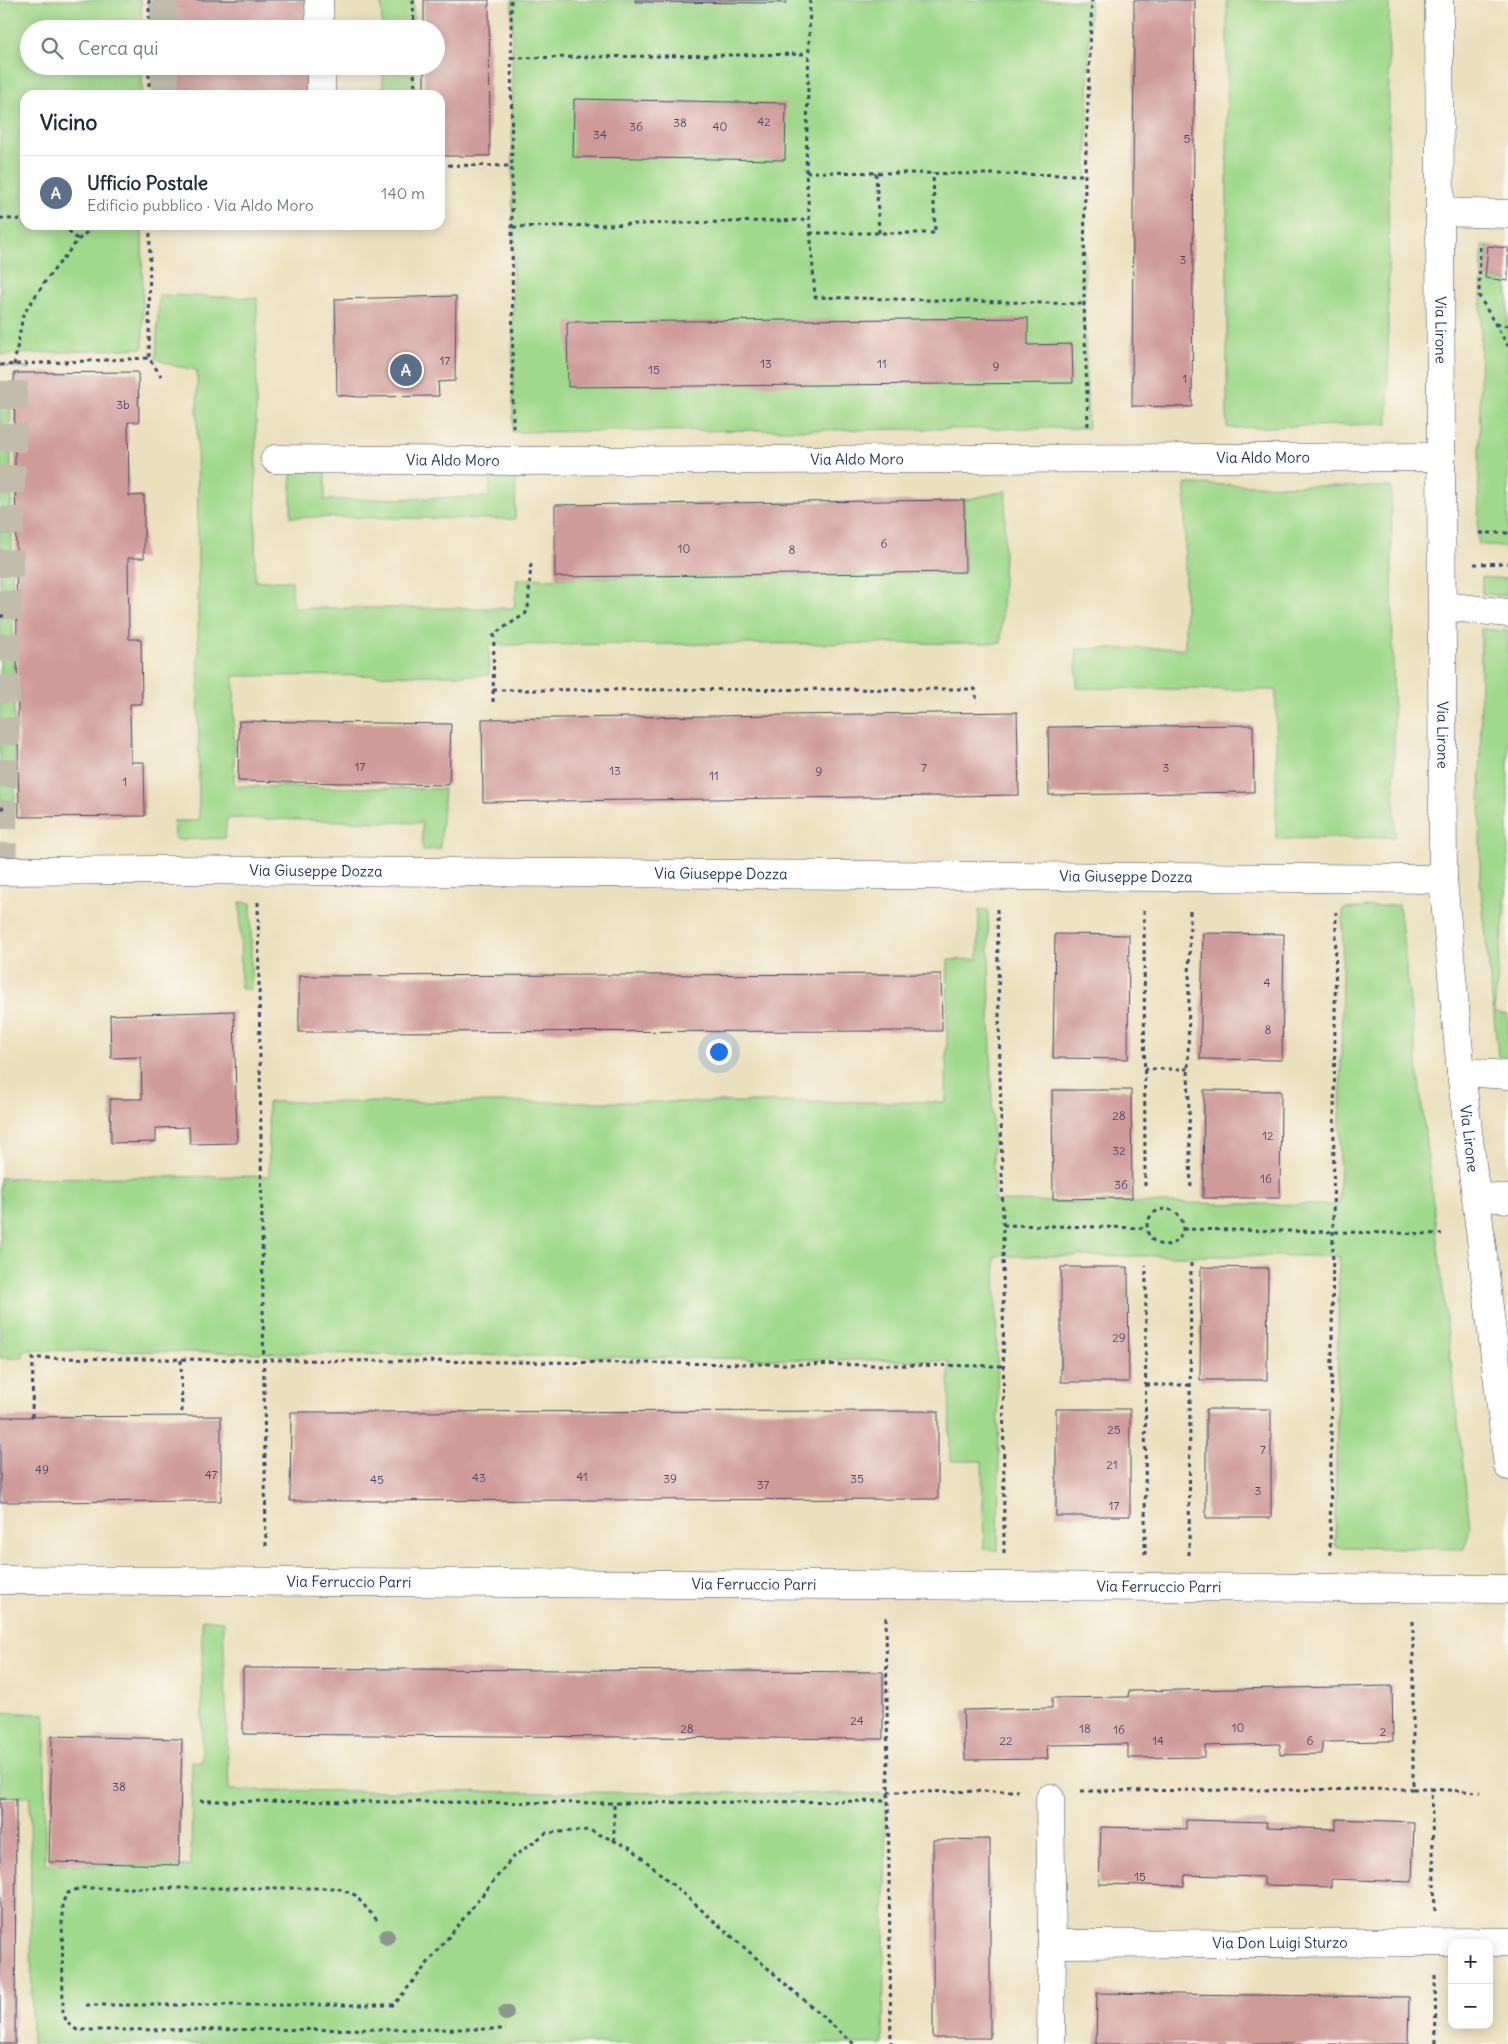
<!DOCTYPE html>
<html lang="it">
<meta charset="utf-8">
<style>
:root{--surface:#fff;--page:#f2f2f3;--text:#1f2937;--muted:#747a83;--line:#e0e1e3;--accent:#d1495b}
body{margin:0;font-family:Delius,sans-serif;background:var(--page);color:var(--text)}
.controls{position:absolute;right:15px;bottom:15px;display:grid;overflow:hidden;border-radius:10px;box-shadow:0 2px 12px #0003}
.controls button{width:45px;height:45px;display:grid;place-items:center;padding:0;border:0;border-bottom:1px solid var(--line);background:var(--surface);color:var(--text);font:25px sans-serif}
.you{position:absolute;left:718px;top:1051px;width:18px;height:18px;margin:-12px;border:4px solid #fff;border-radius:50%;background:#1a73e8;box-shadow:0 0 0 8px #1a73e833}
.badge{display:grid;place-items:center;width:32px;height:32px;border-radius:50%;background:var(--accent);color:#fff;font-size:16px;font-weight:700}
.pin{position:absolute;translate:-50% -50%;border:2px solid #fff;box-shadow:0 1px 5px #0006}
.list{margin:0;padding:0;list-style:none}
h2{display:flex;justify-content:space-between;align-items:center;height:65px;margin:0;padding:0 20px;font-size:21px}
h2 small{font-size:16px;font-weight:400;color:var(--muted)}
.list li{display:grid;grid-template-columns:32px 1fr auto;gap:15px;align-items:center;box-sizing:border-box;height:75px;padding:0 20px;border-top:1px solid var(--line)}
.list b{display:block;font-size:19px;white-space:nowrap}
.list p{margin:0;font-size:16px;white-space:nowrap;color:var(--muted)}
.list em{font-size:16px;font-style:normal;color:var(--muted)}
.icon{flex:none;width:28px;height:28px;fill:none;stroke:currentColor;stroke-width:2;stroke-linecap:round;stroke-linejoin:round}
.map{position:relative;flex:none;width:1508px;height:2044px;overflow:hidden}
.search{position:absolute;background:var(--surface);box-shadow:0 2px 12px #0003;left:20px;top:20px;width:425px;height:55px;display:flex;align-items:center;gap:12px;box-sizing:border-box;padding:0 18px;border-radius:28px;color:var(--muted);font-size:19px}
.panel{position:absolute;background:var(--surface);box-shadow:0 2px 12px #0003;left:20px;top:90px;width:425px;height:140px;border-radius:15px}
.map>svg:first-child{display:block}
</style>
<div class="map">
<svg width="1508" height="2044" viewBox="0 0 1508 2044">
<rect width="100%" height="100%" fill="#fbf7ec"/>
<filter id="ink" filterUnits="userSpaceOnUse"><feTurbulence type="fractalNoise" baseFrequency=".02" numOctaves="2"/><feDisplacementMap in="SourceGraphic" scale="10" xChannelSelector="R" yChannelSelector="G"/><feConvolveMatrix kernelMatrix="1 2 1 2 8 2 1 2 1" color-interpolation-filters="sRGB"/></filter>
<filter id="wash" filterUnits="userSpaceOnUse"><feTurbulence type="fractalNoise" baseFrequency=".0096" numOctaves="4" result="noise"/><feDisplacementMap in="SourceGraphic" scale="20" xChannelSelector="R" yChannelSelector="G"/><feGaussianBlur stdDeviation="1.12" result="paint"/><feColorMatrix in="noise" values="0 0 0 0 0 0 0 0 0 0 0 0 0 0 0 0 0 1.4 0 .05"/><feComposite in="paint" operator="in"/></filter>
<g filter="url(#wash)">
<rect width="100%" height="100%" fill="#ebe0bd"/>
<path fill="#a0d98c" stroke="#5e8475" d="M0,0H141L142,29H29V66H142V95H25V225H142L143,348L0,355Z
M381,0H413L414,29H382Z
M512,0H1090L1084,304L1088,428L513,432Z
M1227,0H1389L1388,424L1227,428Z
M383,66H414L415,95H383Z
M1482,245L1488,246L1485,278L1508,281V548L1478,544Z
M159,295L257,298L255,581H292L293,608H514L517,579L965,572L964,500L1006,491L1001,643L489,645V675L234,676V786L444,789L440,849L422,850V823L227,818L225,838L176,840L173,821H199L197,370L175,366L156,359Z
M0,384H10L15,801H0Z
M291,470L325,472V500L489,497L491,472L516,475L515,519L291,517Z
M1185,484L1391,487L1395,837L1276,839V690L1077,688L1076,649L1185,648Z
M1482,577L1508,579V596L1482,594Z
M1481,629L1508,631V875L1494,1012L1508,1015V1057L1498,1056L1480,880Z
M240,902L251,903V989H241Z
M1399,905L1470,1527L1465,1549L1335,1547L1339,1256H995L999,1461L998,1551L984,1549L982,1461H950L949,1361L23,1350V1358H0V1178L269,1176L268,1102H946L948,960L978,959L979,910H988L994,1201L1339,1205L1343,909Z
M202,1619L223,1621L229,1790L886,1794L883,2044H32L30,1797L0,1796V1712L45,1714V1864L191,1866L192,1761L202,1762Z"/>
<g id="blocks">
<path fill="#cf9b99" d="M154,0H311L312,29H154Z
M424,0H489L490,156H440V95H424V66H436V29H424Z
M635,0H786V3L635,2Z
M1134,0H1195L1192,407L1132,406Z
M155,66H312L313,95H155Z
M574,99L786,103L785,160L573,157Z
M1488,246L1508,248V281L1485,278Z
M456,296L455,381L438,382L439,396L359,397L337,395L335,299Z
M1028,318V345L1072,344L1073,383L568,387L567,322Z
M138,372L139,422H128L129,496L144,495V558H128L129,639H141L142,704H130L131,762H144L145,816L19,817L14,373Z
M964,500L965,572L555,577V505Z
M1017,712L1019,795L483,802L482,719Z
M239,721L451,724L449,785L238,781Z
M1253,725L1254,792L1049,795L1048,727Z
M1203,933L1284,934L1282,1060L1200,1059Z
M1055,934L1129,935L1128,1059L1053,1058Z
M941,974L942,1031L299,1032V976Z
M234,1011L237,1143L190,1144L189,1127L156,1128V1142L111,1143L110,1099H142L141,1057L111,1058L110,1015Z
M1052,1090H1131L1132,1198L1053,1199Z
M1204,1090L1281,1091L1280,1198H1203Z
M1061,1267H1128L1129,1382H1061Z
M1201,1267L1268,1268L1267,1380H1200Z
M1056,1409H1130V1516H1056Z
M1206,1409H1271V1518H1206Z
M938,1411V1499L290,1501L291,1412Z
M221,1416V1501L0,1502V1417Z
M243,1668L883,1672V1739L243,1734Z
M1392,1686L1393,1741L1322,1742V1754L1280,1755V1744L1205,1746V1757L1128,1758V1744L1047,1745L1048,1759L965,1760L963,1710L1052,1708V1698L1128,1697L1129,1691Z
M52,1736L182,1739L179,1865L49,1862Z
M0,1799H16L15,2044H0Z
M1336,1819L1414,1822L1412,1882L1331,1879V1887L1264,1885V1877L1185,1875L1184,1886L1099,1884L1101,1827L1186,1829V1820L1267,1822L1266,1827L1336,1829Z
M990,1839V2038H933V1840Z
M1097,1993L1409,1997L1408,2044H1096Z"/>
</g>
</g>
<g filter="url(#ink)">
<use href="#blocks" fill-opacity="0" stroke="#3a4a6c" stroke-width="1"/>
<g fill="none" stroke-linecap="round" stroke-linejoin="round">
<path stroke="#c1bdaa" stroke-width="28" stroke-dasharray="28 14" stroke-linecap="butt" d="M163,0L164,29
M164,66L165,95
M2,871L14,365"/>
<g stroke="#3a4a6c" stroke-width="29">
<g id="minor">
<path d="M319,0L320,29"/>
<path id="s1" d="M1439,0L1443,879L1461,1072L1508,1466"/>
<path d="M321,66V95"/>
<path d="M1439,212L1508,214"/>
<path id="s2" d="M275,459L513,461L1441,457"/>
<path d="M1443,606L1508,613"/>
<path id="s3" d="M0,871L163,870L1443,879"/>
<path d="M1461,1072L1508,1075"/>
<path d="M1476,1196L1508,1199"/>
<path id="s4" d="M0,1580L1508,1589"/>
<path d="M1050,1798L1052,1944"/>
<path id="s5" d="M1051,2044L1052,1944L1508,1942"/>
</g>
</g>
<path stroke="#3a4a6c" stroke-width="3" stroke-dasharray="4 4" stroke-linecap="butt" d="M149,0V29
M413,0L414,29
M511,0L513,429
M810,0L806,172L815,297L1084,304
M512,58L808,54
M149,66V95
M414,66L415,95
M440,165L512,166
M806,172L1085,175
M876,173L879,233
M0,218L25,220
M63,225L78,240
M150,225L149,358L161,376
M513,227L809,220
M810,233H935L933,173
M1480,247L1479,296L1508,346
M1496,324L1508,326
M0,365L149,358
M14,365L23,315L46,280L78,240L95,225
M1088,426L1084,304L1085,175L1092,0
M1480,533H1508
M1474,564L1508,563
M0,616H8
M493,690L975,689L977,703
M493,702L494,634L525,614L528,610L531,561
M0,808H4
M258,902L266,1549
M997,909L1003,1225
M1144,910L1145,1187
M1190,911L1188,1069L1191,1191
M1144,1069H1188
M1147 1227a18 18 0 1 1 36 0a18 18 0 1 1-36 0Z
M1183,1229L1442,1234
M181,1360L182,1416
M1146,1385H1190
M32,1417L33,1358L1004,1366
M1004,1553L1003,1225L1147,1228
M1145,1555L1146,1266
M1189,1555L1191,1263
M1330,1555L1336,912
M886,1617L891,2044
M1413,1621V1789H1431L1435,1911
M1431,1789L1480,1792
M1081,1791L1413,1789
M888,1792L1018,1791
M200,1801L614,1803L888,1801
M614,1841V1803
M377,1920L355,1895L337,1888H80L68,1893L62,1903L63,2012L67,2023L77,2030L506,2029
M1435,1975L1436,2044
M86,2005H394L512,1858L546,1833L589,1830L631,1848L854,2044"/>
<use href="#minor" stroke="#fff" stroke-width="28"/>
</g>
<g fill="#8b968f">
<circle cx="387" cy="1937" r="8"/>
<circle cx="506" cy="2013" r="8"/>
</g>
</g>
<g text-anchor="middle" stroke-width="5" stroke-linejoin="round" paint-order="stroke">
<g font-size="12" fill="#484a6d">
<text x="764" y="126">42</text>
<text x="680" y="127">38</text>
<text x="636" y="131">36</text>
<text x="720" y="131">40</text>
<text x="600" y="139">34</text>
<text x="1187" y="143">5</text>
<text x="1183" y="264">3</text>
<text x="445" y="365">17</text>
<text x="766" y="368">13</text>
<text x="882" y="368">11</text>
<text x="996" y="371">9</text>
<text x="654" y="374">15</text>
<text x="1185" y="383">1</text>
<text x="123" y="409">3b</text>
<text x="884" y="548">6</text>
<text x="684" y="553">10</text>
<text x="792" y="554">8</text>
<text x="360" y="771">17</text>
<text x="924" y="772">7</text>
<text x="1166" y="772">3</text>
<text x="615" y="775">13</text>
<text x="819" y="776">9</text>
<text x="714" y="780">11</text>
<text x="125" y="786">1</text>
<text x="1267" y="987">4</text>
<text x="1268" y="1034">8</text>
<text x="1119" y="1120">28</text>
<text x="1268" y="1140">12</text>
<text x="1119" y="1155">32</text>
<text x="1266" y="1183">16</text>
<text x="1121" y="1189">36</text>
<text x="1119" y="1342">29</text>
<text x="1114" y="1434">25</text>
<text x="1263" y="1454">7</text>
<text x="1112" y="1469">21</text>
<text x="42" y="1474">49</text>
<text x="211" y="1479">47</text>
<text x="582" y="1481">41</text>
<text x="479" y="1482">43</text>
<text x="670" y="1483">39</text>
<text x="857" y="1483">35</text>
<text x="377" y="1484">45</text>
<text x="763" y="1489">37</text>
<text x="1258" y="1495">3</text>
<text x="1114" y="1510">17</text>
<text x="857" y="1725">24</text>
<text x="1238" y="1732">10</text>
<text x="687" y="1733">28</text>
<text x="1085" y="1733">18</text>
<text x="1119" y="1734">16</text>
<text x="1383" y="1736">2</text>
<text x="1006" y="1745">22</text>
<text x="1158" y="1745">14</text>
<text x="1310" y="1745">6</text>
<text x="119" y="1791">38</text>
<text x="1140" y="1881">15</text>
</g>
<g font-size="15" fill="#1b2f5e" stroke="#fbf7ec">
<text dy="5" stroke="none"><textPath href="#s1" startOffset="330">Via Lirone</textPath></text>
<text dy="5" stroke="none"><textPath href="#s2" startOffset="988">Via Aldo Moro</textPath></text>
<text dy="5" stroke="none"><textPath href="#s2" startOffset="582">Via Aldo Moro</textPath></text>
<text dy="5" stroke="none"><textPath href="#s2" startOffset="178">Via Aldo Moro</textPath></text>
<text dy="5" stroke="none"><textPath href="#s1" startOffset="735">Via Lirone</textPath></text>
<text dy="5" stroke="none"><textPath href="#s3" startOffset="316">Via Giuseppe Dozza</textPath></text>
<text dy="5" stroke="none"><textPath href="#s3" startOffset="721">Via Giuseppe Dozza</textPath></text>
<text dy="5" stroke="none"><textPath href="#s3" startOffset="1126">Via Giuseppe Dozza</textPath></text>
<text dy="5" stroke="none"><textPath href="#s1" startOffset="1140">Via Lirone</textPath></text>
<text dy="5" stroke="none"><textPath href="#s4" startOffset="349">Via Ferruccio Parri</textPath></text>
<text dy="5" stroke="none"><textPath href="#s4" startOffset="754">Via Ferruccio Parri</textPath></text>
<text dy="5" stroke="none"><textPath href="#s4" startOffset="1159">Via Ferruccio Parri</textPath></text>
<text dy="5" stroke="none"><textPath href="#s5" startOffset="328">Via Don Luigi Sturzo</textPath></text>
</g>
</g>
</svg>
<div class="controls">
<button>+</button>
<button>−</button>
</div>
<div class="you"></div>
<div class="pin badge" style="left:406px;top:370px;background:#5c6f8a">A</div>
<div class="search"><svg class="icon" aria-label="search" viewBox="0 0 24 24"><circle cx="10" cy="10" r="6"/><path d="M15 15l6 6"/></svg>Cerca qui</div>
<section class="panel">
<h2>Vicino<small></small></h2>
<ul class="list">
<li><span class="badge" style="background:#5c6f8a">A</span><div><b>Ufficio Postale</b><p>Edificio pubblico · Via Aldo Moro</p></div><em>140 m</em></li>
</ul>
</section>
</div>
